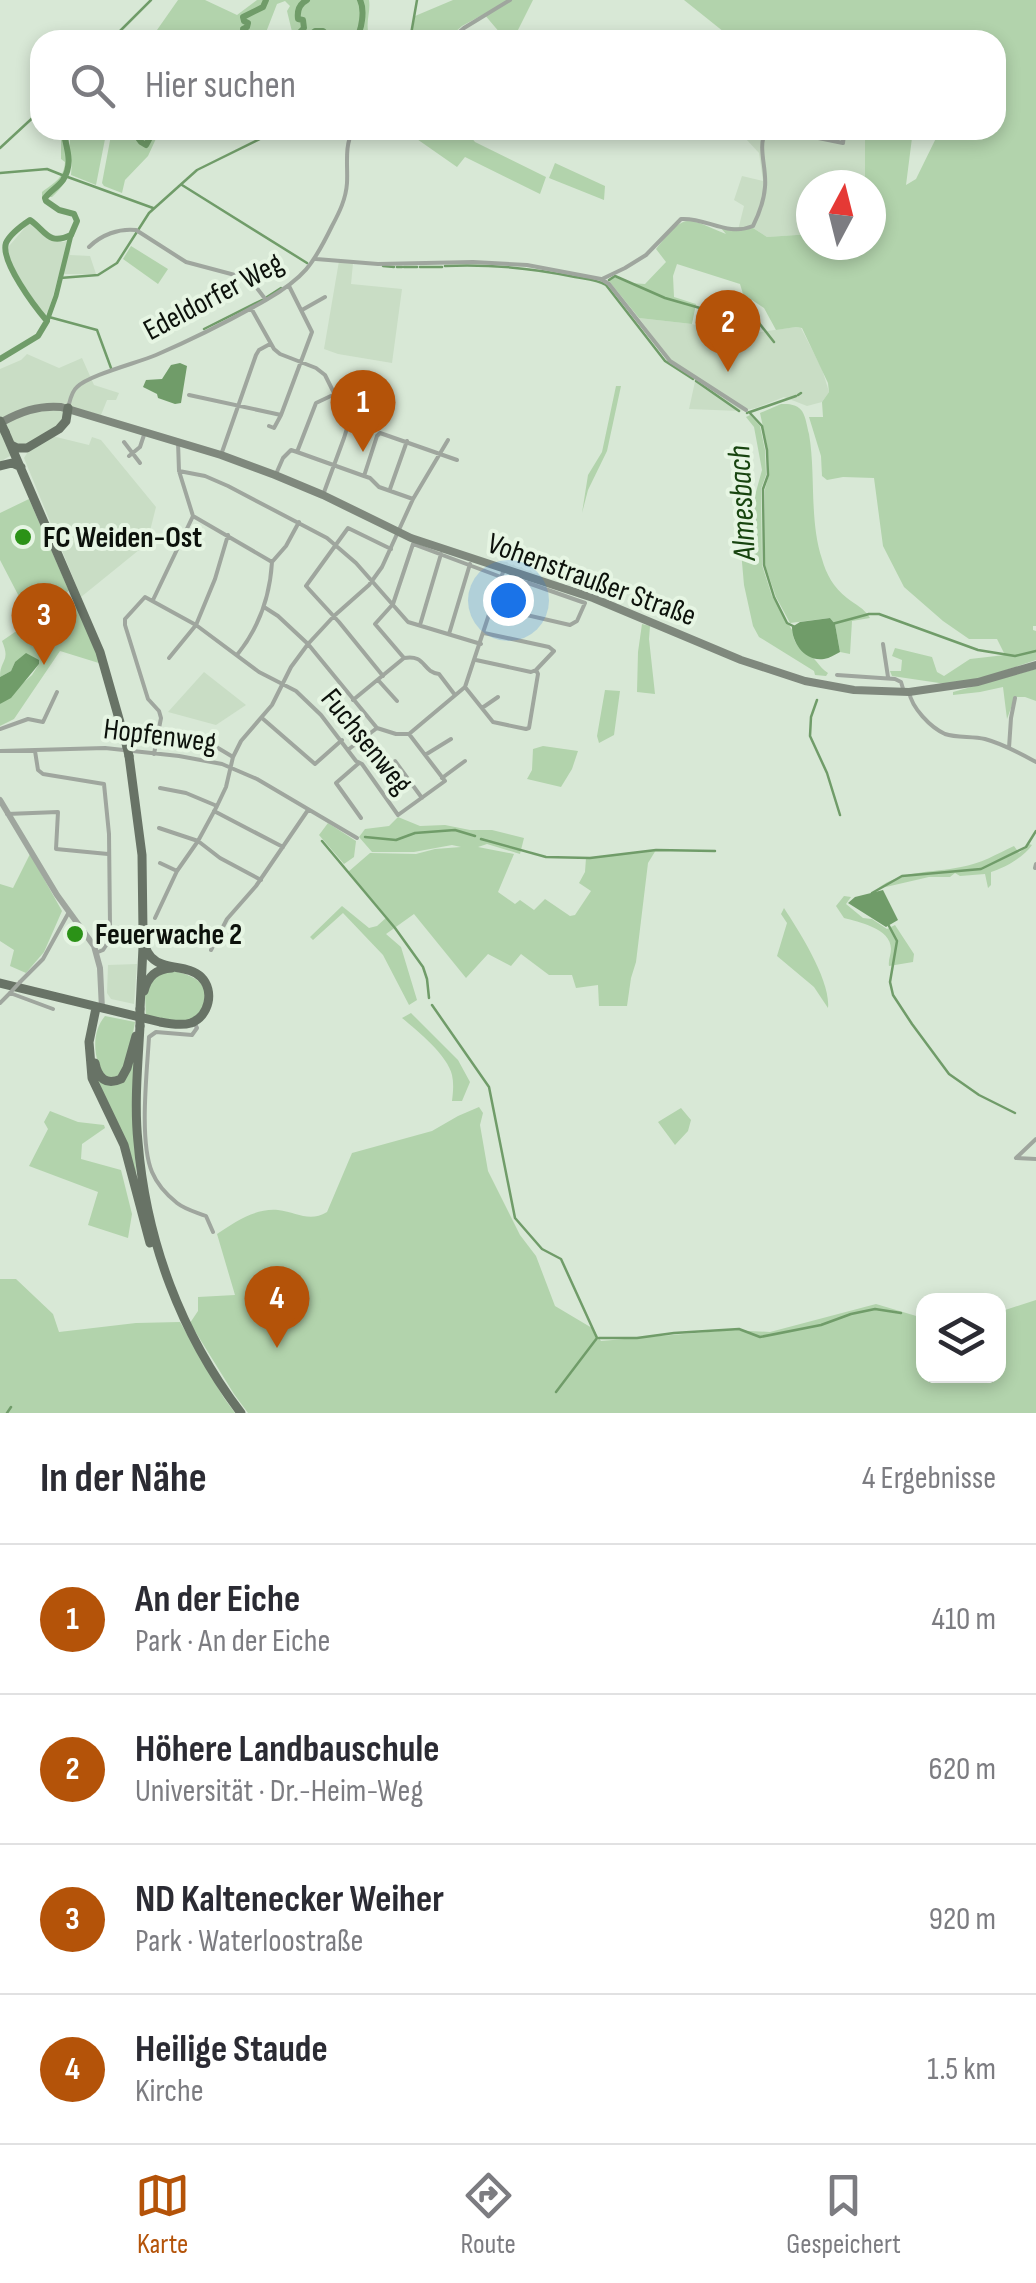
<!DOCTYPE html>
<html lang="de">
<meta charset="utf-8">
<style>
:root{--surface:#fff;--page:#f2f2f3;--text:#2b2b33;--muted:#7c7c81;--line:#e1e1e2;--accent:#b45309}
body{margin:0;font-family:"Sofia Sans Condensed",sans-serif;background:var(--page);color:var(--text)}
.controls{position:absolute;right:30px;bottom:30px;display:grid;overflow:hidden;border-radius:20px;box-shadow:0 5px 15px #0003}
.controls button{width:90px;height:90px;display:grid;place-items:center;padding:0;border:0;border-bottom:2px solid var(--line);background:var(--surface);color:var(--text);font:50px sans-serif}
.compass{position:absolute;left:796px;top:170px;width:90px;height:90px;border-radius:50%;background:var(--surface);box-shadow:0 5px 15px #0003;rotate:7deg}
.you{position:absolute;left:508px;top:600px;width:35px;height:35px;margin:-25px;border:8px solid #fff;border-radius:50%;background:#1a73e8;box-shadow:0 0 0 15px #1a73e833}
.badge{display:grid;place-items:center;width:65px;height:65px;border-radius:50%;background:var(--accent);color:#fff;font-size:32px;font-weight:700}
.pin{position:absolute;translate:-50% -82px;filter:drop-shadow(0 2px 5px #0008)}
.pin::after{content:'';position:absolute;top:52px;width:35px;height:30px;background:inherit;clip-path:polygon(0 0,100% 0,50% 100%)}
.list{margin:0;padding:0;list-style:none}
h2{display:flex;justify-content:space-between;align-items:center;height:130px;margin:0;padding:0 40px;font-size:42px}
h2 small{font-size:32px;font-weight:400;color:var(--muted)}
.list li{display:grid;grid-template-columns:65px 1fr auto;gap:30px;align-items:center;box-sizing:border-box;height:150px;padding:0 40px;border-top:2px solid var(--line)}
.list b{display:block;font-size:38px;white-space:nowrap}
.list p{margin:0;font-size:32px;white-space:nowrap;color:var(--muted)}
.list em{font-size:32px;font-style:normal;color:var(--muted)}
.icon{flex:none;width:55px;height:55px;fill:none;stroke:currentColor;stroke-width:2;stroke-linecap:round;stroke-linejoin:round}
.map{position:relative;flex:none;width:1036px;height:1413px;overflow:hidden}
.search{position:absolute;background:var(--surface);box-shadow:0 5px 15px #0003;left:30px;right:30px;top:30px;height:110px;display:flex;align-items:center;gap:25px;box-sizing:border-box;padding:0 35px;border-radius:30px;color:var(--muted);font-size:38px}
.sheet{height:730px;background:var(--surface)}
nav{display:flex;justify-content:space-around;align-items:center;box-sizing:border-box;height:140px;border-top:2px solid var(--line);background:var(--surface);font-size:28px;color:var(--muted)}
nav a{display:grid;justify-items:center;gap:5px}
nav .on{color:var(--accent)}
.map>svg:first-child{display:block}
</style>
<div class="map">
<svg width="1036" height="1413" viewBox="0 0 1036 1413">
<rect width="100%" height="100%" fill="#d8e8d6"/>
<path fill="#c9ddc5" d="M747,130H865V185H811V234L767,237L753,228L738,230L744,206L734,200L742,176L763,181L759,153L746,139Z
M29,223L46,238L53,241L64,242L71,238L70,255L90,256L96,274H59L49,310L44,316L12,266L8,250L9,246Z
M339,261L353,263L351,284L402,289L392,363L338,354L324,349Z
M639,318L692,324L725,334L747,329L761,332L796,327L801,328L822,369L829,392L822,402L807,406L784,397L756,408L739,411L689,409L696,377L669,358Z
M27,354L59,368L82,358L94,385L119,393L116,400H107L101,415L68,406L64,423L0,462V369L21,360Z
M52,436L89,445L92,437L101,440L156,507L150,531L139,550L81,597L24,458L29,450Z
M204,672L246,705L216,725L168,712Z
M137,964L134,1004L111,999L107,993L108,965Z"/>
<path fill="#b2d3ac" d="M178,0H205L237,15L257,0H369C371,12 365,22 369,35L361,40H294L287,11L290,6L285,1L277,4L263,40H150Z
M453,0H533L513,40H506L484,14L462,26L446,40H411L415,16Z
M684,0H1036V626H1033V630L1036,631V660L979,679L946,684L892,676L890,671H901L902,660L892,656L895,648L932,657L937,672L944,676L970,659L1005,655L997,639H969L943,621L904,587L883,546L874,478L843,477L827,480L822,476L821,456L809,417H823L822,402L829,392L828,383L802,328L796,327L776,330L764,308L743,294L740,284L677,264L673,276L674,297L696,304L692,324L639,318L609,281L614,277L630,283L645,284L666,262L656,249C686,212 684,217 726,234L720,227L753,228L767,237L811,234V245H871V185H865V130H913L906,185L916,179L940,130H996V40H742L724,32Z
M61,130H70L68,132L70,149V134L74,130H84L105,139L96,185L71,175L72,161C69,177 63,187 52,197H42V192C54,183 64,178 65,162L61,159Z
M112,130H160L148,156L125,180L122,193L104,186L102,183Z
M404,130H465L475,142L546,177L540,194L465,157L457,167Z
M555,163L605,186L604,200L549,178Z
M131,246L168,269L158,284L123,259Z
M616,386H621L607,451L588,490L582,513L588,475L602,452Z
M781,404C789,404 797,404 802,411C806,417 807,427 809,434C816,474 809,520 822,559C826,574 834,588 847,598C856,605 864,608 870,618L852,621L850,654L840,652L835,624L830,618L790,623L776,597L765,565V489L769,475L768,450L760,413Z
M750,415L760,426L765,450L766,475L761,489L762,565L772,596L792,630C795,652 805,648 816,661C820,666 823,670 828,673L826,676L815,675L814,671L759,637L753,626L744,585L741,551L743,524L751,510L762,470L754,427L746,417Z
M29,499L69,591L26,610L0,560V513Z
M77,604L102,664L60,651L14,719L0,726V704L32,675L39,664L15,662L11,671L0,677C0,659 11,662 2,641L15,632Z
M642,624L650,626L649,639L655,694L637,692L638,652Z
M1036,669V701L1025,697H1015L1007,719L1003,687L980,692L953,695V692Z
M605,690L620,691L614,735L599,743L597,736Z
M543,746L578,751L572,769L561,787L527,779L532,770L533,749Z
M398,817L420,826L445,825L470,830H492L524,838L520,854L487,844L478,847L514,854L498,892L515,904L520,900L534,910L545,899L570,916L575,915L591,891L579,883L585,872L586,858L656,850L648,863L636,962L631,978L627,1006H599L598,985L576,988L572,975H549L521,954L511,966L488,954L466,978L414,914L386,934L401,947L417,1000L409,1005L383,955L343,913L313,940L310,937L342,906L369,928L377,926L387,917L348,872L370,853L416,854L435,849L461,847L452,845L414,852H372L359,837L365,829L389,826Z
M328,823L356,841L354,857L344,864L319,835Z
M1029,844L1032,845C1024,857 1004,868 991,872V885L988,888L985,874L960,876L955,873L950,877H929L877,889C901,870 932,873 961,867C980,864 997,854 1014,846L1019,853Z
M30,854L62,911L44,952L26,973L10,966L14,950L0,941V884L13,888Z
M844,896L851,897L846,904L863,918L872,919L887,929L895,925L914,954L913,962L889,966C888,960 891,955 891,949C891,928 858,922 844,918L836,906Z
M784,908C799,931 831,981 828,1008L814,987L777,956L787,923L781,914Z
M167,970C196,975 215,983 199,1016L180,1023L146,1015L145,995L149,982Z
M411,1013L458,1060L470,1082L462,1101H452C453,1093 454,1084 452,1075C448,1056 418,1031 402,1018Z
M105,1016L135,1022L128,1060L118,1079H105C94,1060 90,1034 105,1016Z
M95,1020H97C92,1043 82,1081 114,1084L126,1075L135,1041L132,1103L137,1186C134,1173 133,1159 128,1147C124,1137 118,1128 113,1119C93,1083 87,1060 95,1020Z
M479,1107L483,1113L480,1125L488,1171L520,1235L536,1256L555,1306L592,1328L601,1341L731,1330L770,1332L876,1304L923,1318L924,1376H998L999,1312L1036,1300V1413H248L234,1394L190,1323L198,1311V1297L235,1295L217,1234C235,1222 255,1208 278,1210C297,1212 309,1223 327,1212L352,1153L432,1131L458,1116Z
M681,1108L691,1120L688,1131L675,1145L658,1122Z
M50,1111L78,1122L104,1125L105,1128L82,1144L81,1159L121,1170L132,1214L128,1238L88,1225L98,1192L29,1166L48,1129L44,1122Z
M0,1279H16L53,1314L59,1332L136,1323L180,1322L224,1398L235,1413H0Z"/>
<path fill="#709c69" d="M180,363L187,366L181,403L175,404L158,398L157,394L143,387L146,380L162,379L171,365Z
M830,618L835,624L840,652C834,655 830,658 824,659C805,662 792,643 792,627L800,622Z
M26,653L39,660V664L11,698L0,704V677L11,671L15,662Z
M883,890L898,920L886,927L848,903L855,897Z"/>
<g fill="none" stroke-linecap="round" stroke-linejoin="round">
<path stroke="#709c69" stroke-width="2.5" d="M111,40L151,0
M410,40L417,0
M0,148L40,111
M0,173L47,169L62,175
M65,176L153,208
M182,185L307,263
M383,266L394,267
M445,266C489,264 532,268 575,277C586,279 596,279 606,285L665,361L693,379
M397,267H402
M404,267H417
M420,267H442
M60,278L98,275L117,263L149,213L197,170L272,133L304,130
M609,280L615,276L665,298L707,310L755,318L774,342
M267,297L281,288
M49,317L97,330L111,368
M204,329L262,300
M696,381L739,411
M798,395L801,393
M750,412L796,396
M747,413L749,412L762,426L767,450L768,475L763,489L764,565L774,597L787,623L795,627
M832,624L869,614H879L978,650L1015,656L1036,651
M817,700L811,717L810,736L827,773L840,815
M365,837L396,840L415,833L455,830L475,836
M481,839L546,857L590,858L656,850L715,851
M322,841L395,928L423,967L427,979L429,998
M872,893L902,876L981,869L1026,847L1036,831
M889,926L897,941L890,982L893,995L912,1024L949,1074L979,1095L1015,1113
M432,1005L489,1087L515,1218L542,1249L561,1259L597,1338L556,1392
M599,1338H637L674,1333L739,1329L760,1337L821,1325L851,1314L875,1309L901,1313
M7,1413L11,1407"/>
<path stroke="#709c69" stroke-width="5" d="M47,321L56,296L71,235"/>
<path stroke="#709c69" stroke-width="6" d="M307,0C299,4 297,11 298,19L303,20L304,28L300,32L299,38L305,39L315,31H323L333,40
M244,40L243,29L247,27L248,23L244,21L243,17L263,7L266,0
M335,40L342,37L355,40C362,31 365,10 360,0
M132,130L141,142L146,145L154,130
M0,359L38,336L47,321C35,307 0,261 6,243C10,234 21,226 30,220C46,231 48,246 71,235L77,221L74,214L59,210L46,201L45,198C50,191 58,187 63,180C74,163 66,147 63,130"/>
<path stroke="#9fa69e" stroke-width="4" d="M450,40L464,28L510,0
M779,130L843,143L844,135L816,130
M89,247C101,235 119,228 136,230L186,262L250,279L266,300
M316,259L378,264L473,262L527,265L601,279
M601,279L609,284L670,361L746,410
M602,279L625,268L646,255L681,219C706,217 727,237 753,226C759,214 764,200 765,187C767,167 757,148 766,130
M251,308L274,349L280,354L316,368L325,375L346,417L348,425L344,438L323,495
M302,310L325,297
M335,394L316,403L297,452L364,476L370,478L379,487L413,499
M189,395L281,415
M68,408C70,401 71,392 77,387C89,375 137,363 156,355C193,339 231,320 266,300C304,278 313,265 332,226C339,213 346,199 347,183C348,165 344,147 353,130
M269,426L274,428L281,415L312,332L289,286
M124,442L140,463
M221,455L256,355L259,350L270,344
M129,456L140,447L145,432
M179,471L205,476L228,486L327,538L356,563L408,622L481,644
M276,474L283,458L291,450L297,452
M364,476L377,436L380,433L457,460
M390,489L407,441
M193,516L272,562C270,596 258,629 237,655
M272,562L286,546L299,522
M153,600L193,516L179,471L178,442
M264,607L278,616L308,644L377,728L396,734H409L465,687L504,569
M420,625L441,554
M449,634L470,564
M883,644L888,677
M169,658L196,625L215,579L228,535
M404,658L375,624L393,604L413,544L501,577L528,583L585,603L577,621L570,625L492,607
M476,660L531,672L536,670L554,651L549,647L484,633
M837,675L895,679L901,682L904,692
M383,676L339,622L306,586L348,528L391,549
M378,680L397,701
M465,687L493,722L526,729L529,728L538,674L536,670
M909,692C912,708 930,727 945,734C957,738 972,736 985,739C1003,744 1020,753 1036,762
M353,700L404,658C426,654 422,672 439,674L455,695
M482,708L498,697
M262,718L315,764L342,740
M0,729L28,719L43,722L57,692
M159,732L213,745L233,757
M1009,748L1011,718L1015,698
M349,749L377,728
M0,751L105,748L179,756L222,764L257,779L357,838
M35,751L38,770L43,774L104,784L109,834L110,925L107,944L103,950L98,952
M154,754L161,718L159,711L148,699L125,625V619L145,597L196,625L259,672L296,691L321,715L356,761L362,764L398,815L445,781L409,734
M425,755L451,739
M395,761L422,798
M359,763L336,783L361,818
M442,778L465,761
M160,788L186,793L217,806
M214,811L283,847
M7,814L58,812L56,849L108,854
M159,828L198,841L220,858L261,880
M160,863L177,871
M1035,868L1036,864
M155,918L177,871L198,841L217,806L226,787L233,757L241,741L272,705L291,667L308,644L334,616L369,585L382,567L413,499L448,440
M211,950L227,919L256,886L308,810
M20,982L43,959L69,912
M0,1003L10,993L53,1009
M194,1022L197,1028L192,1035L156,1032L149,1037C147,1072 139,1141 152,1172C157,1184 167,1195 177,1203C186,1210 196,1212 206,1216L213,1232
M1016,1158L1036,1139
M1016,1158L1036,1159"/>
<path stroke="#9fa69e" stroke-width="6" d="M0,800L57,895L94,946L100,968L102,1009"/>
<path stroke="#7f887d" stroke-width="8" d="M0,423C20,412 38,405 61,407L221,455L275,475L323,495L411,538L593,598L741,660L805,681L854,690L909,692L978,682L1036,665"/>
<path stroke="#687366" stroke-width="9" d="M5,432L100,652L127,747
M11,445L17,448H27L59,429L66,421L68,408
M0,466L12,463L21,467
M129,756L142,855L143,932
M0,983L160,1022C170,1024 181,1026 191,1023C209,1016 215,991 201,977C188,964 164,971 151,957C143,949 145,937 143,927
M144,991C148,976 156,969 172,968
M96,1008L89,1042L92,1078L124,1145L150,1243
M140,1009L143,947
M140,1026C138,1064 134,1104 138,1142C146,1241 181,1334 241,1413
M95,1063C98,1078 106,1086 121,1079L127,1068L136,1036"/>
<path stroke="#9fa69e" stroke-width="4" d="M10,993L20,982"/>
<path stroke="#687366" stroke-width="9" d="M0,421L5,432
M127,747L129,756
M140,1026V1009"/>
</g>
<g fill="#2b9217" stroke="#e6f5e3" stroke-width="4">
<circle cx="23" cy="537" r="10"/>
<circle cx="75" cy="934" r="10"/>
</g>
<g text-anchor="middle" stroke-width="8" stroke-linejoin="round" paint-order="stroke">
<g font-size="30" fill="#0c110b" stroke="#e6f5e3">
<text transform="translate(213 296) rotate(-28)" y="10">Edeldorfer Weg</text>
<text transform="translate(592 579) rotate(20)" y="10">Vohenstraußer Straße</text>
<text transform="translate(160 735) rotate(7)" y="10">Hopfenweg</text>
<text transform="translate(367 741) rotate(51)" y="10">Fuchsenweg</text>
</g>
<g font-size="30" font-weight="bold" fill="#0c110b" stroke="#e6f5e3" text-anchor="start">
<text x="43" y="547">FC Weiden-Ost</text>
<text x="95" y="944">Feuerwache 2</text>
</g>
<g font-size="32" font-style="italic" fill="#17440f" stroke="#e6f5e3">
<text transform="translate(741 503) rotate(-93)" y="11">Almesbach</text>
</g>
</g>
</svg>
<div class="controls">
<button><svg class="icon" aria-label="layers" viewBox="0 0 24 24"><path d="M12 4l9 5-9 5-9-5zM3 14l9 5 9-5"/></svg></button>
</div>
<svg class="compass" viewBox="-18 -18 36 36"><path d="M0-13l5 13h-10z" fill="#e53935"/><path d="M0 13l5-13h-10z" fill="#7c7c81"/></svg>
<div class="you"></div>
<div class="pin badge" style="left:363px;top:452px">1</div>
<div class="pin badge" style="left:728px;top:372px">2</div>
<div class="pin badge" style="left:44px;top:665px">3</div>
<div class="pin badge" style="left:277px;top:1348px">4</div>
<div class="search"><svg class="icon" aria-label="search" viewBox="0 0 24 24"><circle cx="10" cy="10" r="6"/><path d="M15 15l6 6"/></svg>Hier suchen</div>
</div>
<section class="sheet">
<h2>In der Nähe<small>4 Ergebnisse</small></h2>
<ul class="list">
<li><span class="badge">1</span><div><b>An der Eiche</b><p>Park · An der Eiche</p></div><em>410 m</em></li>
<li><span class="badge">2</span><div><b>Höhere Landbauschule</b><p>Universität · Dr.-Heim-Weg</p></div><em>620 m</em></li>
<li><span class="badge">3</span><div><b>ND Kaltenecker Weiher</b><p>Park · Waterloostraße</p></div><em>920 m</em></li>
<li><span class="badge">4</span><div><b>Heilige Staude</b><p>Kirche</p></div><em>1.5 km</em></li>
</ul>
</section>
<nav>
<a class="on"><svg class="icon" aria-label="map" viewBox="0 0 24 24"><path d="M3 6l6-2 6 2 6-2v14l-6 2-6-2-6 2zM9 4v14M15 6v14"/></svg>Karte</a>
<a><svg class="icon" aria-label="directions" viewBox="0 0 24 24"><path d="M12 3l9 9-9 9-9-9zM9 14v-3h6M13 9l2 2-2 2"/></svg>Route</a>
<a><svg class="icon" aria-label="saved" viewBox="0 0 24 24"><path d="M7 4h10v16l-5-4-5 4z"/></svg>Gespeichert</a>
</nav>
